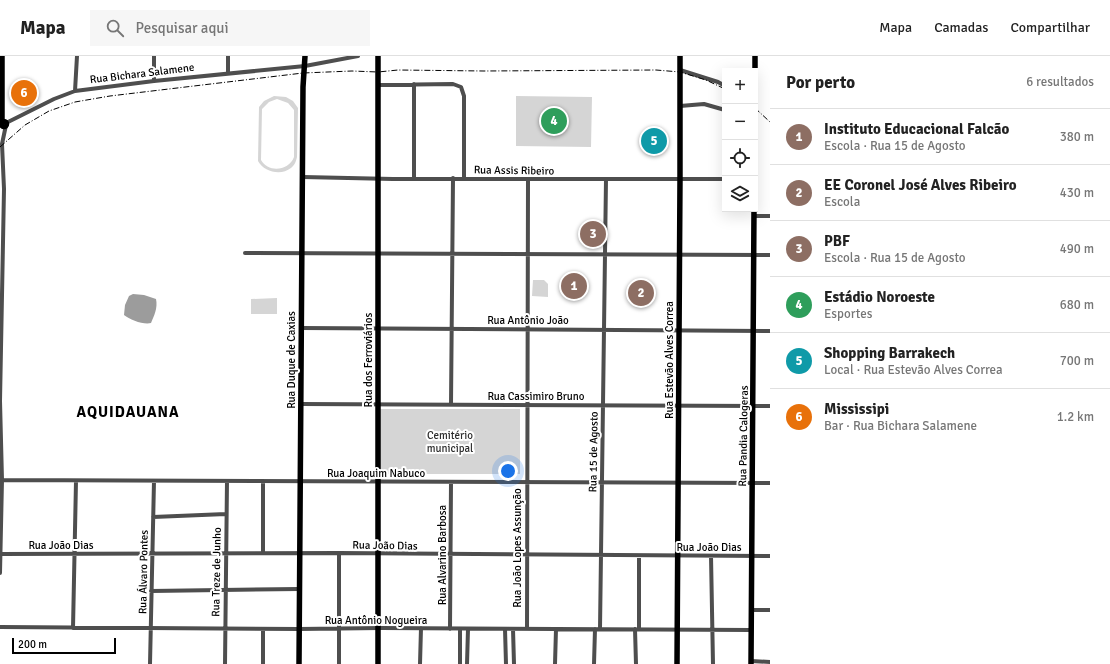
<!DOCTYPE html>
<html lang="pt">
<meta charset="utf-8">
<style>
:root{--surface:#fff;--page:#f6f6f6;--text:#222;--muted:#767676;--line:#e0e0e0;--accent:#111827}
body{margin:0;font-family:Signika,sans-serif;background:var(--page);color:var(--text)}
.controls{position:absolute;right:12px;top:12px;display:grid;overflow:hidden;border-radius:0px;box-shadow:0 4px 16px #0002}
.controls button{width:36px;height:36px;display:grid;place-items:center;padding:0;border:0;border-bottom:1px solid var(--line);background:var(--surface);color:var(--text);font:20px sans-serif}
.scale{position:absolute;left:12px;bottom:10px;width:104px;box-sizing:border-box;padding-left:4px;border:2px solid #000;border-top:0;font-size:11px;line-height:14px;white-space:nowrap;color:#000;-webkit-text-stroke:3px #fff;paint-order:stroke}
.you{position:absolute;left:508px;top:415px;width:14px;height:14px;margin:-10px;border:3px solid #fff;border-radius:50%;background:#1a73e8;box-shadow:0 0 0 6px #1a73e833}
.badge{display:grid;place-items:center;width:26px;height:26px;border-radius:50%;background:var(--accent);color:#fff;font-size:13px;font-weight:700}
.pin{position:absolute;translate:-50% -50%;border:2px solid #fff;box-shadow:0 1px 4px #0006}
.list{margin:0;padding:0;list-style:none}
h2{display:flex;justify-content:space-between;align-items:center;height:52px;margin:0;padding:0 16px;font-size:17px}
h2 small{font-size:13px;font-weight:400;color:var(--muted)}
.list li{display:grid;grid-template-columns:26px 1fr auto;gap:12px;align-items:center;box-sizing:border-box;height:56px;padding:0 16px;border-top:1px solid var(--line)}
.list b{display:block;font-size:15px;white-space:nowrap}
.list p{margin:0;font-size:13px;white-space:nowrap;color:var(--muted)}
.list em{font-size:13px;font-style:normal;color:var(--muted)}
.icon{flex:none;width:22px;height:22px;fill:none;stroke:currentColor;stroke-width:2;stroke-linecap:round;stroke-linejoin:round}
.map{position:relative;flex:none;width:770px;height:608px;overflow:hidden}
header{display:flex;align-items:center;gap:24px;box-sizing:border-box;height:56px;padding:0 20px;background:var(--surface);border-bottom:1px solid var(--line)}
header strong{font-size:19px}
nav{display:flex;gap:22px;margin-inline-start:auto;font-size:14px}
.search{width:280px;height:36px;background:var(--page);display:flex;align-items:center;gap:10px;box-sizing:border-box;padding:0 14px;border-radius:0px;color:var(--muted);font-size:15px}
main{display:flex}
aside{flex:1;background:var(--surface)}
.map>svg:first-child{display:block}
</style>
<header>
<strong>Mapa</strong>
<div class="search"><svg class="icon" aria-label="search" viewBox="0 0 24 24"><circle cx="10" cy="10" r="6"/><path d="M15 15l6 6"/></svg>Pesquisar aqui</div>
<nav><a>Mapa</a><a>Camadas</a><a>Compartilhar</a></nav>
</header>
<main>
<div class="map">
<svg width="770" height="608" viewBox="0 0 770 608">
<rect width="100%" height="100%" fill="#fff"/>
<path fill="#d5d5d5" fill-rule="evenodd" d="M274,40L286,41L293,45L298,52L297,101C296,105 295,109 291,112C281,120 264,116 258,105L259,51L264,45ZM277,43L288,47L294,54V101C289,115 268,117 261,104L262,53L269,46Z
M516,40L592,41L591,91L516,90Z
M533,224H544L548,228V241L532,240Z
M277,242V258H251V243Z
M380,353H520V418H380Z"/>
<path fill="#9c9c9c" d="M133,238L144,239L156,243C158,252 154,260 151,267C144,269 130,264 124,259L125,249L129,240Z"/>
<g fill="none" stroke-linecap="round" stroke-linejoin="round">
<path stroke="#4e4e4e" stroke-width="4" d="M680,14L718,26L725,30
M228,18V0
M154,25V0
M378,29L453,28L461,31L464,40V123
M75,35L77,0
M680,50L704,48L725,54
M6,67L54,43L75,35L154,25L305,10L358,0
M303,121L393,123H725
M414,123V28
M754,160H770
M245,197L770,199
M301,272L770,275
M301,348L770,350
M451,349L453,122
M0,424L770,427
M153,461L226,458
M263,497V425
M0,498L339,497L770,500
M711,500L713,608
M0,517L2,424L0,345L4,133L2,88L6,69
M151,535L299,533
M752,554H770
M0,571L299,573L381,572L751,574
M73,572L76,425
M263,573V608
M450,573L451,426
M505,573L506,608
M513,573L514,608
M527,573L528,124
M600,573L606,123
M635,573L636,608
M639,573V500
M751,605L770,606
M150,608L154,425
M225,608L227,425
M339,608V497
M420,608L421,572
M460,608V573
M467,608L468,573
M555,608L556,573
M594,608L595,573"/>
<path stroke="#000" stroke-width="5.5" d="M2,0V66
M378,0V608
M755,15V0
M1.5 68a2.5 2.5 0 1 1 5 0a2.5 2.5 0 1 1-5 0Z
M299,608L303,31L305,0
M677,608L680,123V0
M751,608L754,153"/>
<path stroke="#000" stroke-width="1" stroke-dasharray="6 2 1 2" stroke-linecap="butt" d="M755,52L770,66
M0,91L25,69L49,55L75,46L110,40L303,17L352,15L378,16L398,14L484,15L656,14L680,16L706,24L725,33"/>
</g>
<g text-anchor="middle" stroke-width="4" stroke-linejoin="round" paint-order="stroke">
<g font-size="11" fill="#000" stroke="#fff">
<text transform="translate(142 17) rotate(-7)" y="4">Rua Bichara Salamene</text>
<text transform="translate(514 114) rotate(1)" y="4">Rua Assis Ribeiro</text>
<text x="528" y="268">Rua Antônio João</text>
<text transform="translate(291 304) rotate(-90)" y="4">Rua Duque de Caxias</text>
<text transform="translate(368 304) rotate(-90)" y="4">Rua dos Ferroviários</text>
<text transform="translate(669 304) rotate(-90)" y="4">Rua Estevão Alves Correa</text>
<text x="536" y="344">Rua Cassimiro Bruno</text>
<text transform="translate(743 380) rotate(-89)" y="4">Rua Pandia Calogeras</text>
<text transform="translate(593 396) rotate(-89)" y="4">Rua 15 de Agosto</text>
<text x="376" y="421">Rua Joaquim Nabuco</text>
<text x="61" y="493">Rua João Dias</text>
<text transform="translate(385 489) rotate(1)" y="4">Rua João Dias</text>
<text x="709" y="495">Rua João Dias</text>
<text transform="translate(517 492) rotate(-90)" y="4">Rua João Lopes Assunção</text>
<text transform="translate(442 499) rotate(-90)" y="4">Rua Alvarino Barbosa</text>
<text transform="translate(143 516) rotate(-89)" y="4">Rua Álvaro Pontes</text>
<text transform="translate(216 516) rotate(-89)" y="4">Rua Treze de Junho</text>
<text x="376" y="568">Rua Antônio Nogueira</text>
</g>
<g font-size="11" fill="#2c2c2c" stroke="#fff">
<text x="450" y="383">Cemitério<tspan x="450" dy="13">municipal</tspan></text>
</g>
<g font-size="15" font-weight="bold" letter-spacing="1" fill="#000" stroke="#fff">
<text x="128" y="361">AQUIDAUANA</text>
</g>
</g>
</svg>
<div class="controls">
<button>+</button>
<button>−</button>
<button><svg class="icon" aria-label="locate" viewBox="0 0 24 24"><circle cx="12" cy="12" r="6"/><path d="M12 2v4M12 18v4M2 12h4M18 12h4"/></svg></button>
<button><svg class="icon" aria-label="layers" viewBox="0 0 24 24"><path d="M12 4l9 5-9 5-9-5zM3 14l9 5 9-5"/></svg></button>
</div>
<div class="scale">200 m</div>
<div class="you"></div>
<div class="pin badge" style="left:574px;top:230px;background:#8d6e63">1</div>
<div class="pin badge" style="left:641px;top:237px;background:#8d6e63">2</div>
<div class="pin badge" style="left:593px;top:178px;background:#8d6e63">3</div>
<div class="pin badge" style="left:554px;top:65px;background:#2e9e5b">4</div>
<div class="pin badge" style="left:654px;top:85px;background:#0f9aa8">5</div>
<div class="pin badge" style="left:24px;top:37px;background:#e8710a">6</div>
</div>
<aside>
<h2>Por perto<small>6 resultados</small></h2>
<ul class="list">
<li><span class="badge" style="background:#8d6e63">1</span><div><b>Instituto Educacional Falcão</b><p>Escola · Rua 15 de Agosto</p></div><em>380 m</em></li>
<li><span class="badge" style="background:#8d6e63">2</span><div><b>EE Coronel José Alves Ribeiro</b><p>Escola</p></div><em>430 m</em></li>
<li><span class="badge" style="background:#8d6e63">3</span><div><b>PBF</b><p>Escola · Rua 15 de Agosto</p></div><em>490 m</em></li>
<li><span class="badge" style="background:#2e9e5b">4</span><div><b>Estádio Noroeste</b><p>Esportes</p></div><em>680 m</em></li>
<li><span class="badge" style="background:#0f9aa8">5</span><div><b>Shopping Barrakech</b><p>Local · Rua Estevão Alves Correa</p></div><em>700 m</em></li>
<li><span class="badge" style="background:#e8710a">6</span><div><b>Mississipi</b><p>Bar · Rua Bichara Salamene</p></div><em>1.2 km</em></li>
</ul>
</aside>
</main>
